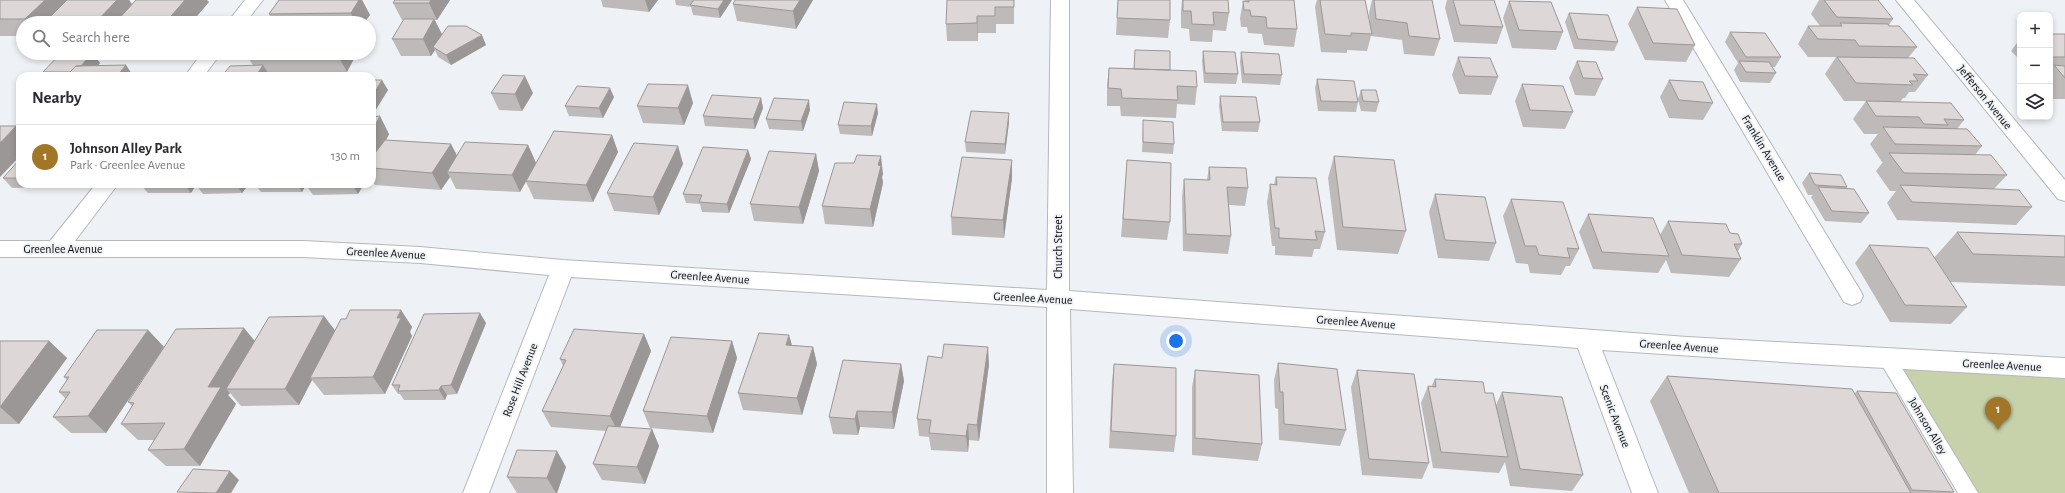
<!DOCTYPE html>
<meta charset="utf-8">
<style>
:root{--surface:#fff;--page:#f2f2f3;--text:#2b2b33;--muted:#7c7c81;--line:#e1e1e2;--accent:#a27627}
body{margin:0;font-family:"Alegreya Sans",sans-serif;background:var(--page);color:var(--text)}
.controls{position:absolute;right:12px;top:12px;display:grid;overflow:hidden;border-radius:8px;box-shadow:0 2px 6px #0003}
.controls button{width:36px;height:36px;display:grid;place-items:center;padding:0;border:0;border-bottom:1px solid var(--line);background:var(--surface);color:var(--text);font:20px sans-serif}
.you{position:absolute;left:1176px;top:341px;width:14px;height:14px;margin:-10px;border:3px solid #fff;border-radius:50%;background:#1a73e8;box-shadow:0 0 0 6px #1a73e833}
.badge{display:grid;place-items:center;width:26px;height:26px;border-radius:50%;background:var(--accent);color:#fff;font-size:13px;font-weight:700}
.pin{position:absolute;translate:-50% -33px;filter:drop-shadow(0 1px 2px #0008)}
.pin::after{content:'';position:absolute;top:21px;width:14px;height:12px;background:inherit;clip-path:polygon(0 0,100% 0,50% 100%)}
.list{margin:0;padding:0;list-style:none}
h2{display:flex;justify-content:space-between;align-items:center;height:52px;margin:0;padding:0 16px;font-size:17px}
h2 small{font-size:13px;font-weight:400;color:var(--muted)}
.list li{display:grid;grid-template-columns:26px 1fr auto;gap:12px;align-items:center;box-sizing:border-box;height:64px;padding:0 16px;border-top:1px solid var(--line)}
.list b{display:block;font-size:15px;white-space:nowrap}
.list p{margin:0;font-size:13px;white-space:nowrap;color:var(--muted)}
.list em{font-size:13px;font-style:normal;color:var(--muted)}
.icon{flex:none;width:22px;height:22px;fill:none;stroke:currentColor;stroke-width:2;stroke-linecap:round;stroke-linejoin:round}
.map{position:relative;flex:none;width:2065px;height:493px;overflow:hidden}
.search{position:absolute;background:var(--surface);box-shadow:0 2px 6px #0003;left:16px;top:16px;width:360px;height:44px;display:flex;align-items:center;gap:10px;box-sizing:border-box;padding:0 14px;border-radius:22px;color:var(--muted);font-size:15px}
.panel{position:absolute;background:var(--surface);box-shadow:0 2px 6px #0003;left:16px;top:72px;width:360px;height:116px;border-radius:12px}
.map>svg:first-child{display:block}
</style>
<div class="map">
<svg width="2065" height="493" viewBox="0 0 2065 493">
<rect width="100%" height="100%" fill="#eef1f5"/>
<path fill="#c7d1aa" d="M1888,360L2065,368V493H1968Z"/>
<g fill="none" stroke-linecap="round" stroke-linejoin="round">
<g stroke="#b5b8bb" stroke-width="2">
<path id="lane" d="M1888,353L1894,355L1978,493H1958L1879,360L1882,355Z"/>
</g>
<g stroke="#b5b8bb" stroke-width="2">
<path id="street" d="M245,0H263L245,23H227Z
M1051,0H1069V291L1687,337L2065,358V378L1813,364L1602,350L1658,493H1632L1578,348L1070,309L1073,493H1047V307L571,277L489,493H463L549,275L420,263L303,257H0V241H50L96,184H118L75,241H303L420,247L563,260L1047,290Z
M1665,0H1683L1860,290L1863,296L1860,302L1852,305L1844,302Z
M1896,0H1914L2065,180V201L2058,199Z
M202,53H221L204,76H185Z"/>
</g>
<use href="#lane" fill="#fff" fill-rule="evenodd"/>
<use href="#street" fill="#fff" fill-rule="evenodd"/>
</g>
<path fill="#bebab9" d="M0,0H129L132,4L209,2L191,23H23V36H0Z
M279,0H362L370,15L364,23H274L269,14Z
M450,0L437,20H435L442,35L486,45L451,65L438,57L435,50L431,56H401L392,39L404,20H402L393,3Z
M601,0H658L649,12L603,7Z
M675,0H732L720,18L693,15L691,7L676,5Z
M813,0L796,29L737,21L733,4Z
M1014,0V24H996V33H978V41H947L946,24Z
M1118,0L1170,20L1168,38L1116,35Z
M1182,0H1228L1229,13L1226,31L1213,30L1212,42L1190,41L1189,29L1181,28V11Z
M1245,0H1294L1297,29L1294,47L1264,45L1262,34L1248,33L1247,27H1241L1240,18L1243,1H1245Z
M1317,0H1365L1370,25L1369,13L1372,0H1432L1440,39L1434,56L1404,54L1402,40L1371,36L1367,51L1347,50V53L1321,52L1315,7Z
M1447,0H1494L1503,27L1497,44L1454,42L1445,8Z
M1819,0H1878L1893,19L1889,25L1917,47L1908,58L1928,75L1915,92H1909L1905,98H1903L1900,102L1964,120L1957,129L1982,146L1975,155L2007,175L1994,189L2032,207L2016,225L1897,220L1887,203L1896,191H1890L1876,171L1883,162H1882L1870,144L1878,134H1864L1853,119L1866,101H1844L1825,74L1836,57H1808L1798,44L1808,26H1820L1811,14Z
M1509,1L1563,32L1556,50L1512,48L1503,18Z
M1637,7L1695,45L1686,62L1645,60L1628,24Z
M1569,13L1618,42L1614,51L1574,49L1565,22Z
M1730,32L1781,57L1775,67H1772L1776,73L1770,83L1740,82L1734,70L1738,63L1725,42Z
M2050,34H2065V99H2053L2050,95Z
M2020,39V60L2011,51Z
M1135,50L1170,70L1197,87L1195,105L1177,104L1176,118L1121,116L1120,106H1107V85L1109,68H1134Z
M1203,51L1238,74L1236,84L1204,83L1202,61Z
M1241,52L1282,75L1280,85L1242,83L1240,62Z
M92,53L100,63L98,66L126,65L133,76H42L44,74L43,72Z
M107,53H166L162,58H111Z
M251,53H357L347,72L269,75L253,65L248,58Z
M1458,57L1498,77L1491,95L1459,94L1452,75Z
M1577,61L1603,79L1595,96L1575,95L1569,78Z
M1317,79L1358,102L1356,112L1318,111L1315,88Z
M372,80L388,90L375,111H372Z
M1669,80L1713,103L1703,120L1669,118L1660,97Z
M1522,84L1573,112L1565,129L1523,127L1515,101Z
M1361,90L1379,102L1376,112L1361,111L1358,99Z
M491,93H533L522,111L499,110Z
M1220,96L1260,122L1258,132L1222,131L1219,106Z
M614,97L603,118L569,116L565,106Z
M761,98L763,108L755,129L705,126L703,116Z
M693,103L684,125L643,123L637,106Z
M810,110L803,131L769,129L766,119Z
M878,113L872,136L840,134L838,125Z
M372,117L389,134L386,140L457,156L528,145L536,163L612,135L618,152L593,202L534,199L526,182L520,192L456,189L450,177L441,190L375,185L372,181Z
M1143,120L1174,144L1173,154L1142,152Z
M1009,122L1005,154L966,152L965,142Z
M20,130V184H55L52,187L12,188L3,178L19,161L17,159L0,177Z
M678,146L683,164L659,215L614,211L607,193Z
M748,150L751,159L729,213L702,212L700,204L686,203L683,194Z
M816,154L819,171L803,224L754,221L750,204Z
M1334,156L1406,231L1398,254L1337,250L1328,178Z
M1127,160L1170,222L1167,240L1121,237Z
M854,163L883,174L882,177L883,183L873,227L825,224L822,206Z
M1209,167L1248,188L1245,206L1229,205L1231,236L1228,254L1183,251L1182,197L1184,179L1207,180Z
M1809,173L1847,187L1846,188L1869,213L1861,223L1825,221L1811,197L1813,195H1808L1802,183Z
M1276,177L1325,232L1320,249H1314L1312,257L1275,255V246H1272L1267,202L1270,184H1274Z
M1012,178L1004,238L952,235L951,217Z
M140,184H249L242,193L203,194L196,185L191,193H148Z
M255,184H364L358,194L313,195L306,185L302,192H261Z
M1435,194L1496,243L1489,261L1438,258L1429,212Z
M1511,199L1579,249L1570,266H1566L1561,275L1530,273L1528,264L1516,263L1503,216Z
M1588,214L1660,235L1668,221L1730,233L1742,244L1738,251L1741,259L1729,277L1671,273L1666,260L1658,273L1593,269L1579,232Z
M1957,232L2065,236V286L1950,282L1967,307L1951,324L1890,322L1855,263L1869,245L1934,258Z
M401,310L412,327L410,332L412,336L385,394L324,395L312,380L299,405L241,406L230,393L228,395L236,404L200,466H166L148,450L154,440H138L121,424L132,406L128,402L244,328L254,341L324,316L335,331L346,319Z
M486,323L457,394L447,395L445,400H404L400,394H398L392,385Z
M148,330L164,347L106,433H71L53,417L66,399L59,392L67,380L64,377Z
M644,334L651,351L620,427L652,429L659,446L645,484L602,480L593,464L606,431L551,427L542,411L563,366L560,359Z
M0,341H49L67,358L19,424H0Z
M732,341L737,358L713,433L650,428L643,411Z
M792,345L813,347L817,364L802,415L743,410L738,393Z
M1278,363L1346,430L1340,446L1279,440L1278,409L1275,408L1274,380Z
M901,364L904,381L894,429L860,427L858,435L833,434L829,417Z
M989,364L979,441L969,440L968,452L931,450L929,437L919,436L917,419Z
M1114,364L1176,436L1174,452L1109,448L1112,381Z
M1195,370L1262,444L1258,461L1192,455V387Z
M1357,370L1429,463L1422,479L1362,475L1351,387Z
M1667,376L1854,394L1857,391L1954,492L1953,493H1689L1650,401Z
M1435,379L1485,393L1496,405L1502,392L1583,475L1572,491L1510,486L1505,462L1499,473L1433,468L1421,403L1428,386L1431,387Z
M566,467L557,493H517L507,477Z"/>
<path fill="#9b9796" d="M45,0H70L52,23H28L25,19Z
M117,0H129L136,10L124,23H95Z
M185,0H207L209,2L191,23H165Z
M344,0H362L370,15L364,23H356Z
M431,0H450L437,20L429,3Z
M645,0H658L649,12Z
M724,0H732L720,18L718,9Z
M800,0H813L796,29L793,11Z
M977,16L978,33V41L977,23Z
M434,19L443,36L433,47L435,50L431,56L423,39Z
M482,35L486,45L451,65L446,55Z
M92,53L100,63L88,76L76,72Z
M158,53H166L162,58Z
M338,53H357L347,72L337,54Z
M126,65L133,76H117Z
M263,65L270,76H256Z
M525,76L533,93L522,111L515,94Z
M382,80L388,90L375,111L372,105V97Z
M688,85L693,103L684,125L678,108Z
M610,88L614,97L603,118L599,108Z
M761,98L763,108L755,129L753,119Z
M809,100L810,110L803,131L801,121Z
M877,104L878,113L872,136L871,126Z
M1009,113V122L1005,154V144Z
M380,116L389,134L372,168V131Z
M16,126L20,130V156L15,157L17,159L0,177V143Z
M612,135L618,152L593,202L586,185Z
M451,144L460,161L447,172L450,177L441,190L432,173Z
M528,145L536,163L520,192L512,175Z
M678,146L683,164L659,215L653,197Z
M748,150L751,159L729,213L727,204Z
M816,154L819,171L803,224L799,207Z
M881,156L883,174L882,177L883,183L873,227L870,209L878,165Z
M1012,160V178L1004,238L1003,220Z
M50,184H55L52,187Z
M184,184H195L196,185L191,193Z
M236,184H249L242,193Z
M297,184H306V185L302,192Z
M352,184H364L358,194Z
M401,310L412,327L410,332L412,336L385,394L373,377Z
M480,313L486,323L457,394L451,385Z
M324,316L337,333L310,378L312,380L299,405L285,389Z
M244,328L258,345L226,389L230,393L228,395L236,404L200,466L184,449L208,387Z
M148,330L164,347L106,433L88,416Z
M644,334L651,351L618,432L610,416Z
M789,335L794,352L786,345Z
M49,341L67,358L19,424L0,407Z
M732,341L737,358L713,433L707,416Z
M813,347L817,364L802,415L797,398Z
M988,347L989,364L979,441L977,425Z
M901,364L904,381L894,429L892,412Z
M441,386L447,395L445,400L439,390Z
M857,411L860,427L858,435L855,419Z
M968,424L969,440L968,452L966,436Z
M652,429L659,446L645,484L637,467Z
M557,451L566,467L557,493H556L547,478Z
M230,471L239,480L231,493H216Z"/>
<path fill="#ddd8d7" stroke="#9b9796" d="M0,0H45L25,19H0Z
M67,0H117L95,23H44Z
M136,0H185L165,23H115Z
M279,0H359L351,13L269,14Z
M395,0H431L429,3H393Z
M694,0H724L718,9L690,5Z
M735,0H800L793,11L733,4Z
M947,0H1014V7H995V16H977V23L946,24Z
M1118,0H1170V20L1117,18Z
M1183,0H1228L1229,13L1213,12L1214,25L1192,24L1191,11H1183Z
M1249,0H1294L1297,29L1267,28L1266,17L1251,16L1250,10H1244L1243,1L1249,2Z
M1320,0H1365L1372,34L1351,33V36L1325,34Z
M1374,0H1432L1440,39L1409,36L1407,23L1376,19Z
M1453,0H1494L1503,27L1460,25Z
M1824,0H1878L1893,19L1837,17Z
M1509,1L1551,2L1563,32L1519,30Z
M1637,7L1677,9L1695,45L1653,43Z
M1569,13L1608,15L1618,42L1578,39Z
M404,19H434L423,39H392Z
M1840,23L1888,24L1889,26H1899L1917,47L1859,46L1855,40L1818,39L1808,26H1842Z
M448,26H466L482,35L446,55L433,47Z
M1730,32L1765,33L1781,57H1746Z
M2050,34H2065V57H2050Z
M1135,50L1170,51V70L1134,69Z
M1203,51L1235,52L1238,74L1205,73Z
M1241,52L1279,54L1282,75L1244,74Z
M92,53L81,66H76L70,72H43L60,54Z
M251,53H338L337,54L248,58Z
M1458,57L1490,58L1498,77L1465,76Z
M1837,57L1914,58L1928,75L1913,74L1918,81H1909L1913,85L1856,83Z
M1577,61L1596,62L1603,79L1583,78Z
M1739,61L1769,62L1776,73L1746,72Z
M126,65L117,76H66L76,66Z
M263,65L256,76H222L230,66Z
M2054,65L2065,66V78Z
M1109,68L1196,71L1197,87L1177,86L1178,100L1122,98L1121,89L1108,88Z
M43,74H66L64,76H42Z
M503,75L525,76L515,94L491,93Z
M1317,79L1354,81L1358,102L1321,101Z
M372,80H382L372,97Z
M1669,80L1703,82L1713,103L1679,100Z
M648,84L688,85L678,108L637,106Z
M1522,84L1563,86L1573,112L1530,110Z
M577,86L610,88L599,108L565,106Z
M1361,90H1376L1379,102L1363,101Z
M712,95L761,98L753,119L703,116Z
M1220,96L1256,97L1260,122H1223Z
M774,98L809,100L801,121L766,119Z
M1866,101L1951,103L1964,120L1944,119L1948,125L1924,124L1919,117L1876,116Z
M844,102L877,104L871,126L838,125Z
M971,111L1009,113L1005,144L965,142Z
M380,116L372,131V117Z
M1143,120L1173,122L1174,144L1143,142Z
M0,126H16L0,143Z
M1883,127L1967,129L1982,146L1895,144Z
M554,131L612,135L586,185L526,181Z
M385,140L451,144L432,173L372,168V157Z
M465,142L528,145L512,175L447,172Z
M634,143L678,146L653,197L607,193Z
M703,147L748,150L727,204L699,202L702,195L683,194Z
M769,151L816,154L799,207L750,204Z
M20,152V157H15Z
M1889,153L1991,155L2007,175L1904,173Z
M857,155L881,156L878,165L881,166L870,209L822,206L835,163H854Z
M1334,156L1394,160L1406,231L1343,227Z
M962,157L1012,160L1003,220L951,217Z
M20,159V178H3Z
M1127,160L1171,163L1170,222L1123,219Z
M1209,167L1246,168L1248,188L1227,187L1231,236L1186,234L1184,179L1210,180Z
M1809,173L1841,175L1847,187L1815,185Z
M1276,177L1316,178L1325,232L1315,231L1317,240L1279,238V228H1275L1270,184L1277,185Z
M1900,185L2019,190L2032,207L1912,202Z
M1818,187L1854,189L1869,213L1832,211Z
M1435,194L1485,197L1496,243L1445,240Z
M1511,199L1563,202L1579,249L1567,248L1570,258L1539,255L1536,246H1525Z
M1588,214L1653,218L1669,256L1602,252Z
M1668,221L1726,224L1730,233L1738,234L1742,244H1734L1741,259L1682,255Z
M1957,232L2065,236V257L1973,254Z
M1869,245L1928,248L1967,307L1905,305Z
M350,310H401L397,318H401L373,377L310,378L341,319H346Z
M480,313L451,385L441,386L439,390L398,391L400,385H392L424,314Z
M324,316L285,389H226L269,317Z
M244,328L208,387H221L184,449L148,450L165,423L121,424L134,403L128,402L176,329Z
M574,329L644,334L610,416L542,411L566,360L560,359Z
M97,330H148L88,416L53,417L70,392H59L69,377H64Z
M759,333L789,335L786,345L813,347L797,398L738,393Z
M671,337L732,341L707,416L643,411Z
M0,341H49L0,407Z
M944,344L988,347L977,425L968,424L966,436L929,433L931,420L917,419L928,356L942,358Z
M843,360L901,364L892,412L857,411L855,419L829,417Z
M1278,363L1337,369L1346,430L1284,424L1283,392H1280Z
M1114,364L1176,368V436L1111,431Z
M1195,370L1259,375L1262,444L1195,438Z
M1357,370L1414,374L1429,463L1369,459Z
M1667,376L1852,389L1911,493H1719Z
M1435,379L1483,382L1485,393H1493L1508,457L1441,452L1428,386L1436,387Z
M1857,391L1896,393L1954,492L1912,490Z
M1502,392L1562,397L1583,475L1520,469Z
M608,426L652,429L637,467L593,464Z
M517,450L557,451L547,478L507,477Z
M193,469L230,471L216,493L177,492Z"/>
<g text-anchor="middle" stroke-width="3.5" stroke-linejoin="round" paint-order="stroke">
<g font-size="12" fill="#0b0c0d" stroke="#eef1f5">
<text transform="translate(1985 97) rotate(51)" y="4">Jefferson Avenue</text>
<text transform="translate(1764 148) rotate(59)" y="4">Franklin Avenue</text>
<text transform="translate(1058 247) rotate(-90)" y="4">Church Street</text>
<text x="63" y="253">Greenlee Avenue</text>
<text transform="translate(386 253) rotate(3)" y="4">Greenlee Avenue</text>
<text transform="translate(710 277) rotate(4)" y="4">Greenlee Avenue</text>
<text transform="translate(1033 298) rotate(3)" y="4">Greenlee Avenue</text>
<text transform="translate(1356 322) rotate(4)" y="4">Greenlee Avenue</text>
<text transform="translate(1679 346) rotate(4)" y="4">Greenlee Avenue</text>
<text transform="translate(2002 365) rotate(3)" y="4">Greenlee Avenue</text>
<text transform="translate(520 380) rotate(-69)" y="4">Rose Hill Avenue</text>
<text transform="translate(1615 416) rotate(69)" y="4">Scenic Avenue</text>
<text transform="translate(1928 426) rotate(59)" y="4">Johnson Alley</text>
</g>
</g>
</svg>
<div class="controls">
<button>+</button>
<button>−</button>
<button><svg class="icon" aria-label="layers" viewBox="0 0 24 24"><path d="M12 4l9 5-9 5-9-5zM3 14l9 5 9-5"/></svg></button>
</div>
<div class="you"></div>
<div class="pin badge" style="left:1998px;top:430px">1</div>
<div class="search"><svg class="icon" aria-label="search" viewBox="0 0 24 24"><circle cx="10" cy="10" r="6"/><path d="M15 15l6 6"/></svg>Search here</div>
<section class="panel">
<h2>Nearby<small></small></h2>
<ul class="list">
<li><span class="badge">1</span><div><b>Johnson Alley Park</b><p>Park · Greenlee Avenue</p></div><em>130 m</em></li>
</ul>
</section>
</div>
